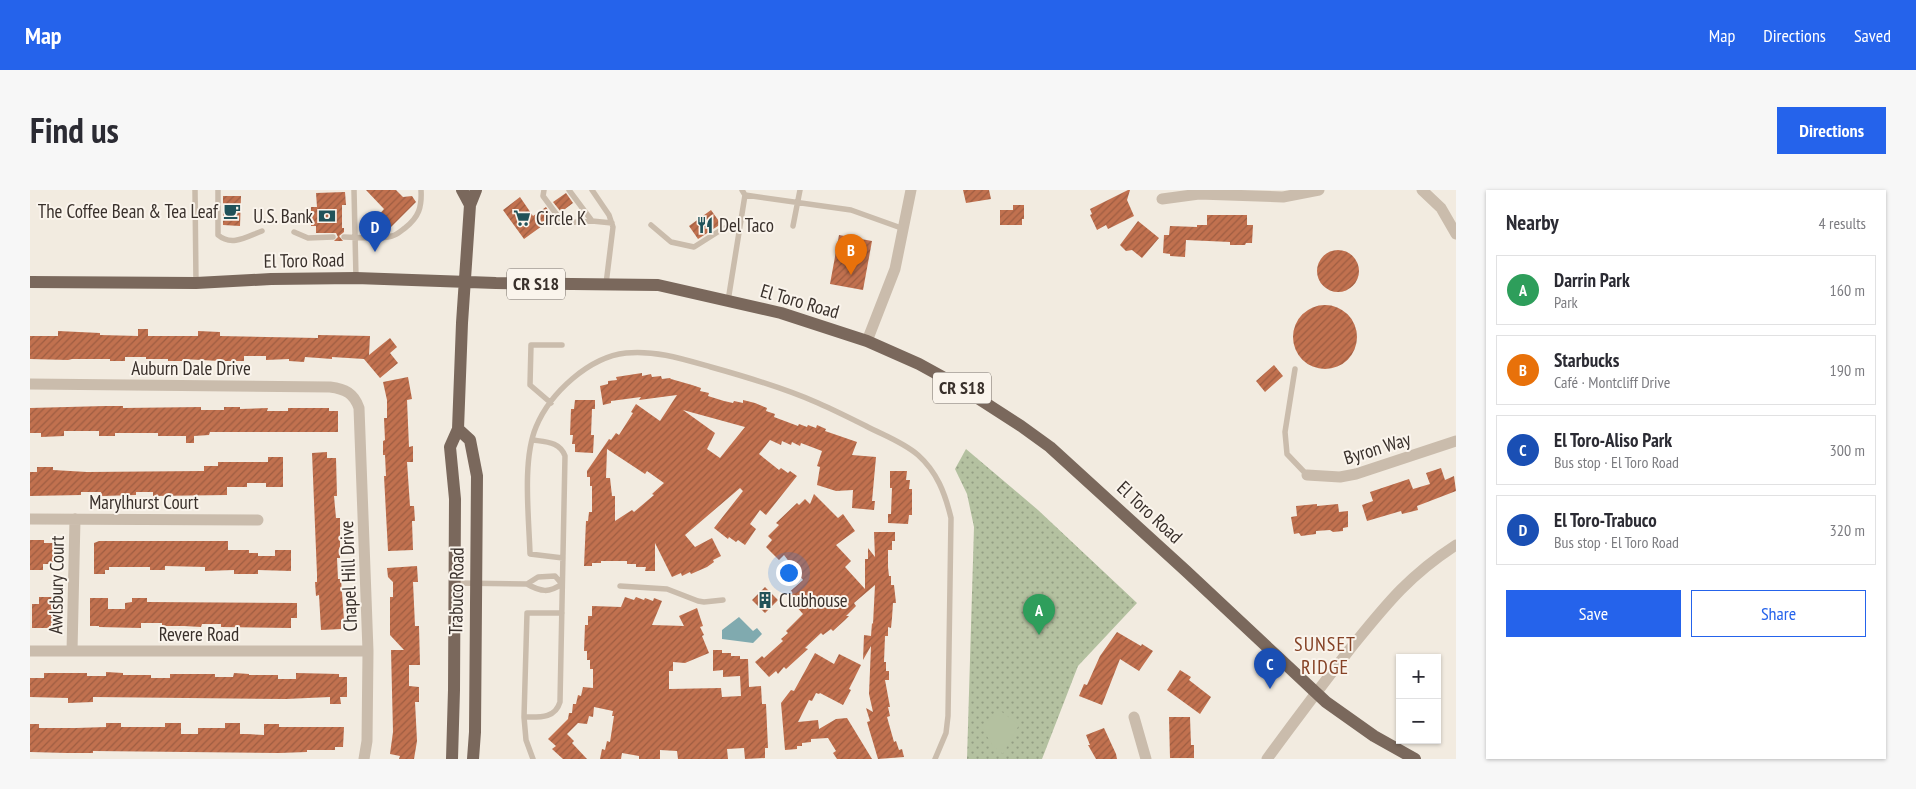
<!DOCTYPE html>
<meta charset="utf-8">
<style>
:root{--surface:#fff;--page:#f7f7f7;--text:#2b2b33;--muted:#7c7c81;--line:#e1e1e2;--accent:#2563eb}
body{margin:0;font-family:"PT Sans Narrow",sans-serif;background:var(--page);color:var(--text)}
.controls{position:absolute;right:15px;bottom:15px;display:grid;overflow:hidden;border-radius:0px;box-shadow:0 1px 4px #0004}
.controls button{width:45px;height:45px;display:grid;place-items:center;padding:0;border:0;border-bottom:1px solid var(--line);background:var(--surface);color:var(--text);font:25px sans-serif}
.you{position:absolute;left:758px;top:382px;width:18px;height:18px;margin:-12px;border:4px solid #fff;border-radius:50%;background:#1a73e8;box-shadow:0 0 0 8px #1a73e833}
.badge{display:grid;place-items:center;width:32px;height:32px;border-radius:50%;background:var(--accent);color:#fff;font-size:16px;font-weight:700}
.pin{position:absolute;translate:-50% -41px;filter:drop-shadow(0 1px 2px #0008)}
.pin::after{content:'';position:absolute;top:26px;width:18px;height:15px;background:inherit;clip-path:polygon(0 0,100% 0,50% 100%)}
.list{margin:0;padding:0;list-style:none}
h2{display:flex;justify-content:space-between;align-items:center;height:65px;margin:0;padding:0 20px;font-size:21px}
h2 small{font-size:16px;font-weight:400;color:var(--muted)}
.list li{display:grid;grid-template-columns:32px 1fr auto;gap:15px;align-items:center;box-sizing:border-box;height:70px;margin:0 10px 10px;padding:0 10px;border:1px solid var(--line);border-radius:0px}
.list b{display:block;font-size:19px;white-space:nowrap}
.list p{margin:0;font-size:16px;white-space:nowrap;color:var(--muted)}
.list em{font-size:16px;font-style:normal;color:var(--muted)}
.actions{display:flex;gap:10px;padding:15px 20px}
.actions a{flex:1;padding:11px 0;border:1px solid var(--accent);border-radius:0px;text-align:center;font-size:18px;color:var(--accent)}
.actions .main{background:var(--accent);color:#fff}
.map{position:relative;flex:none;width:1426px;height:569px;overflow:hidden;border-radius:0px}
header{display:flex;align-items:center;gap:30px;box-sizing:border-box;height:70px;padding:0 25px;background:var(--accent);color:#fff}
header strong{font-size:24px}
nav{display:flex;gap:28px;margin-inline-start:auto;font-size:18px}
.intro{display:flex;align-items:center;justify-content:space-between;box-sizing:border-box;height:120px;padding:0 30px}
h1{margin:0;font-size:35px}
.button{padding:12px 22px;border-radius:0px;background:var(--accent);color:#fff;font-size:18px;font-weight:700}
main{display:flex;gap:30px;padding:0 30px}
aside{flex:1;background:var(--surface);border-radius:0px;box-shadow:0 1px 4px #0004}
.map>svg:first-child{display:block}
</style>
<header>
<strong>Map</strong>
<nav><a>Map</a><a>Directions</a><a>Saved</a></nav>
</header>
<div class="intro"><h1>Find us</h1><a class="button">Directions</a></div>
<main>
<div class="map">
<svg width="1426" height="569" viewBox="0 0 1426 569">
<defs>
<pattern id="grass-dots" width="8" height="8" patternUnits="userSpaceOnUse" patternTransform="scale(1.25)"><rect width="8" height="8" fill="#b4c1a0"/><path d="M2 2h.1M6 6h.1" fill="none" stroke="#939d83" stroke-width="1.8" stroke-linecap="round"/></pattern>
<pattern id="building-hatch" width="6" height="6" patternUnits="userSpaceOnUse" patternTransform="scale(1.25)"><rect width="6" height="6" fill="#c1714f"/><path d="M-1 1l2-2M0 6l6-6M5 7l2-2" fill="none" stroke="#9e5d42"/></pattern>
</defs>
<rect width="100%" height="100%" fill="#f2ebe0"/>
<path fill="url(#grass-dots)" d="M936,259L1008,320L1107,413L1048,476L1012,569H937L944,337L937,304L925,279Z"/>
<path fill="#b4c1a0" d="M968,519L989,535L973,564L963,556L952,538Z"/>
<path fill="#80aaaf" d="M709,427L723,441L727,438L732,444L723,453L692,449V440Z"/>
<path fill="url(#building-hatch)" fill-rule="evenodd" d="M336,0H366L373,7L382,6L386,12L358,40L354,39L346,31V28L354,19Z
M933,0H959L961,9L936,13Z
M1098,0H1100L1097,10L1104,26L1078,39L1076,35L1067,40L1060,25L1062,24L1060,19Z
M315,2L316,15H312V38H314V42L309,46L313,51H304L308,47L306,43H286V36H281V17H287L286,3Z
M536,3L543,13L531,22L523,12Z
M193,6H211L210,36L193,35Z
M490,7L503,26L516,17L523,28L494,49L473,20Z
M983,15H994V29H992V35H970V20H983Z
M681,20L691,34L668,49L659,36Z
M1177,25H1217V35H1223L1222,53H1216L1215,55H1200V52L1156,50L1155,67L1140,66V64L1133,63L1134,45H1139L1140,36L1167,37V35H1177Z
M1108,31L1129,48L1112,68L1102,60L1096,61L1090,55Z
M809,45L842,51L833,100L800,94Z
M1287 81a21 21 0 1 1 42 0a21 21 0 1 1-42 0Z
M1263 147a32 32 0 1 1 64 0a32 32 0 1 1-64 0Z
M108,139H118V146H168V141L190,142V146L288,148V145L340,146L339,165L360,148L367,157L360,163L368,173L350,188L334,169L302,167V169L275,167L274,172L259,171V169L236,170V166H214V171H190L153,169V171H138V169H116V167H95V171H80V169H42L38,170L0,169V146H28V141L70,143V145L108,146Z
M1244,175L1253,186L1235,202L1226,191Z
M612,183V186L621,184L622,187L631,186L632,189L640,188L641,189L662,195L671,198L670,201L679,203L678,206L694,211L703,213L704,211L713,213V210L725,213L737,218L736,221L745,224L744,227L768,236L769,234L777,237L778,235L786,238L787,235L796,239L795,241L827,252L822,265L846,267L842,311H845L844,320L822,318L823,300L806,301L787,295L790,277L787,276L792,261L771,253L770,256L762,252L761,255L752,251L751,255L740,250L729,264L749,280L751,278L758,283L760,281L767,286L736,325L730,320L720,334L726,339L715,355L708,350L706,352L699,347L698,349L684,338L713,301L710,298L655,345L665,357L682,348L691,366L683,370L684,372L677,377L661,384L660,382L652,386L651,383L642,387L625,353V381H615L616,377H606V374H597V371H571V373H562V376H554L556,331H558L559,322H562V296H560V287H557V281L579,249L581,250L586,243L589,245L603,223L601,222L606,214L630,231L647,205L609,210L611,207L581,211V213L573,215L570,196L578,194V191L587,190L586,187ZM653,220L715,237L690,268L677,259L685,243ZM577,259L615,284L617,281L634,293L622,304L624,305L604,322L602,320L585,331V306H582L580,288H576Z
M378,187L382,209L377,210L379,257L383,256V272H377L380,316H384L385,331H382L383,360L358,361L354,286H356L355,265H353V251L355,250L354,228H357V210L353,192Z
M545,210H565V219H562L561,245H564L563,263L545,262V254H542L543,245H540L541,219H544Z
M75,216H93V218L171,217V220H194V217H210V219L238,218L237,221H258V218H299V221H308V242H180L179,245L164,246V253H156V246H128V243H85V246H69V241H34V246L11,247V243H0V218Z
M297,262V268H306L307,306H304L306,328H310V368H307L308,389H311L314,430H311V439L291,440L289,405L286,406L285,392H287V384L282,263Z
M238,267H253V297H236V293H217V297H197V305L123,306V302H106V305L72,306L71,302H51V305L0,306V282H7V277H23V280L57,282L174,281V276H188V272H238Z
M1411,278L1415,290L1424,286L1426,301L1387,316L1388,320L1372,324L1371,321L1337,331L1332,315L1343,311L1340,302L1379,289L1383,299L1400,294L1396,283Z
M860,281H877L876,290H880L879,299H882V325H879L878,334L858,333V324H861L862,298H860Z
M784,304L808,328L813,324L825,341L806,355L821,371L815,377L835,399V369H838V358L845,367L844,342H865V351H862V360H858V377L859,386H861V395H864L866,413H863L862,428L861,438L858,437V446H855L854,472H856V481H859V490H855L860,517H858L860,526L857,527L864,552L866,551L869,560L872,559L874,567L848,569L837,532L840,531L836,518L843,522L839,504L841,456L833,470L834,445L841,446L842,433L843,434L845,395L824,413L826,416L816,426H819L815,430L803,441L801,439L793,445L791,443L775,458L778,459L756,479L754,477L748,484L746,481L739,487L725,472L732,466L734,468L753,451L751,449L758,443L756,441L773,424L756,405L773,390L754,365L749,370L736,357L742,350L738,346L749,335L746,333L767,313L769,315L775,309L780,314Z
M1287,314V316L1308,314L1309,322L1318,321V337L1313,338V341L1303,342L1300,340L1286,341V344L1271,346L1269,343L1264,344L1261,327L1267,326L1266,316Z
M0,350H14V353H23V374H13V380H0Z
M69,351H198V360H219V363H228V366H245V360H261V381L228,380V384H204V380L175,381V377L135,376V380H120V377H79V380H75V384H64V353Z
M387,376L388,392H383L385,436H389L390,475H379V496L389,497V512H385L387,551L384,569H369L370,566L360,564L363,542L361,460H374L360,445V407H363V392L358,387L357,378Z
M735,397L748,410L735,423L722,410Z
M9,407H24V436H19V438H2V414H9Z
M595,407L604,410L606,407L614,410L615,408L623,411L624,408L632,411L622,435L654,436L649,426L667,418L673,436L670,437L674,445L672,446L679,463L655,473L643,472V481H639V499L691,498L692,507L711,506L710,486L693,487V480L683,481V460H692V463H701V466H710V469H718L719,497L731,496L732,514H736L738,558H735V568L715,569L714,558L697,559L698,569H648L647,561L630,560V569H609V566L592,563L591,569H570L572,559L575,560L577,551L580,552L584,526H582L583,521L564,517L563,527L559,526L557,534L548,533L537,544L544,551L542,553L557,569H533L522,559L526,556L518,549L538,529L539,523H542L543,514H546L548,505L551,506L553,497L563,498V479H560V470H557V461H554L555,435H558V426H562V416L591,417Z
M60,408H78V419H95V413L102,412V408H117V412L267,413V428H261V438L191,437V434H172L171,437L154,436H132V433H111V438L69,437V436H60Z
M1087,442L1111,456L1112,454L1123,461L1109,481L1090,469L1072,515L1049,506L1054,494L1057,495L1070,466Z
M785,463L804,474L809,464L831,475L819,499L821,500L813,515L790,503L789,504L786,503L782,511L779,510L768,532L788,530L789,539L806,529L817,528L842,569H807L803,563L806,561L798,548L781,549V552L772,553V556H767V559L755,560L751,513L761,500L764,501Z
M1150,480L1161,487L1159,490L1181,507L1170,524L1137,500Z
M76,482L93,483V485H121V488H140V484H185V487H203L204,483L219,484V485H248V489H266V483L309,484V487H317V507H310L311,514H300V507L256,509L63,507V512L38,513V508L0,507V488H14V483H57V486H76Z
M1139,527H1160L1161,555H1164V568H1140Z
M76,533H91V537H135V533H151V544H168V538H195V533H210V544H217L234,545V534H249V537H314L313,557H305V560H277V562L249,563L63,561V563H37L0,562V534H9V538H46L76,537Z
M1074,538L1086,564L1087,569H1066L1058,555H1060L1056,545Z"/>
<g fill="none" stroke-linecap="round" stroke-linejoin="round">
<path stroke="#cabcac" stroke-width="5.5" d="M165,0L166,93
M188,0V45C202,57 218,46 232,41
M324,0L326,88
M514,0L513,6L533,33L562,31
M539,0L562,31L582,33
M562,0L579,25L583,37L576,94
M712,0L715,5L821,20L874,39
M621,35L641,52L664,57L694,38L709,39
M763,36L770,0
M264,42L278,48L303,47
M314,47C329,47 347,50 362,46C367,45 371,41 375,38C389,27 392,17 391,0
M698,111L715,5
M1265,179L1255,242L1257,264L1277,285
M521,213L500,195L501,155H532
M533,368L500,364C499,328 492,270 506,237C520,203 559,167 596,163C625,160 653,169 681,177C717,187 754,198 788,213C804,220 820,228 836,236C853,245 873,252 888,265C907,282 915,303 921,328L918,526L916,543L905,569
M425,393L497,394L508,387L525,386L532,394C519,403 511,402 497,394
M590,396L637,399L668,411L674,412L693,410
M494,527C509,527 525,529 530,512L535,266C530,252 517,252 503,250
M503,569L496,550L494,527L497,423H532"/>
<path stroke="#cabcac" stroke-width="11" d="M1392,0L1411,18L1426,44
M1132,9L1169,4L1253,7L1289,0
M837,151L865,79L881,0
M0,194L300,197C315,199 324,203 329,218L338,461L337,551L334,569
M1277,285L1310,287L1326,284L1426,251
M0,329L228,330
M0,461H338
M42,461L45,329
M1104,527L1116,569
M1237,569C1264,532 1292,495 1320,459C1355,416 1378,386 1426,355"/>
<path stroke="#7a685c" stroke-width="12" d="M432,0L440,15
M0,92L166,93L241,89L326,88L466,93L628,95L751,123L837,151L889,174L929,196L991,236L1020,257L1156,381L1296,512L1344,546L1385,569
M428,239L440,250L447,286L445,542L443,569
M422,569L424,500L425,309L420,257L428,239L432,133L440,15L446,0"/>
</g>
<defs>
<g id="cafe-bare" transform="scale(1.35)"><path d="M-5.5-4.5H6V0H3Q3 3.5 0 3.5H-2.5Q-5.5 3.5-5.5 0ZM3-3.2v2h1.7v-2ZM-6 4.5H4V6H-6Z" fill="#215259" stroke="#faf4ec" stroke-width="2.5" paint-order="stroke"/></g>
<g id="bank-bare" transform="scale(1.35)"><path d="M-6-4H6V4H-6ZM0-2.3a2.3 2.3 0 1 0 0 4.6a2.3 2.3 0 1 0 0-4.6Z" fill="#215259" stroke="#faf4ec" stroke-width="2.5" paint-order="stroke"/></g>
<g id="supermarket-bare" transform="scale(1.35)"><path d="M-6-5.5h2.5l.6 2H6L4.5 2H-2.5L-4.4-4H-6ZM-1.5 3.2a1.3 1.3 0 1 0 .1 0ZM3 3.2a1.3 1.3 0 1 0 .1 0Z" fill="#215259" stroke="#faf4ec" stroke-width="2.5" paint-order="stroke"/></g>
<g id="restaurant-bare" transform="scale(1.35)"><path d="M-5-6h1v4h1v-4h1v4h1v-4h1v5L-1.5 .5V6h-2V.5L-5-1ZM5-6V6H3V1.5H1.5Q1.5-4 5-6Z" fill="#215259" stroke="#faf4ec" stroke-width="2.5" paint-order="stroke"/></g>
<g id="building-bare" transform="scale(1.35)"><path d="M-4-6H4V6H1V3H-1V6H-4ZM-2.5-4.3h1.7v1.8h-1.7ZM.8-4.3h1.7v1.8H.8ZM-2.5-1h1.7V.8h-1.7ZM.8-1h1.7V.8H.8Z" fill="#215259" stroke="#faf4ec" stroke-width="2.5" paint-order="stroke"/></g>
</defs>
<g fill-rule="evenodd">
<use href="#cafe-bare" x="202" y="21"/>
<use href="#bank-bare" x="297" y="26"/>
<use href="#supermarket-bare" x="492" y="28"/>
<use href="#restaurant-bare" x="675" y="35"/>
<use href="#building-bare" x="735" y="410"/>
</g>
<g text-anchor="middle" stroke-width="4" stroke-linejoin="round" paint-order="stroke">
<g fill="#faf4ec" stroke="#736b65" stroke-width="1">
<rect x="477" y="78.5" width="58" height="31" rx="4"/>
<rect x="903" y="182.5" width="58" height="31" rx="4"/>
</g>
<g font-size="18" font-weight="bold" fill="#39302b">
<text x="506" y="100">CR S18</text>
<text x="932" y="204">CR S18</text>
</g>
<g font-size="19" fill="#39302b" stroke="#faf4ec" text-anchor="start">
<text x="188" y="28" text-anchor="end">The Coffee Bean &amp; Tea Leaf</text>
<text x="283" y="33" text-anchor="end">U.S. Bank</text>
<text x="506" y="35">Circle K</text>
<text x="689" y="42">Del Taco</text>
<text x="749" y="417">Clubhouse</text>
</g>
<g font-size="19" fill="#39302b" stroke="#faf4ec">
<text transform="translate(274 70) rotate(-1)" y="7">El Toro Road</text>
<text transform="translate(770 111) rotate(16)" y="7">El Toro Road</text>
<text x="161" y="185">Auburn Dale Drive</text>
<text transform="translate(1347 258) rotate(-17)" y="7">Byron Way</text>
<text x="114" y="319">Marylhurst Court</text>
<text transform="translate(1120 322) rotate(43)" y="7">El Toro Road</text>
<text transform="translate(318 386) rotate(-92)" y="7">Chapel Hill Drive</text>
<text transform="translate(26 395) rotate(-89)" y="7">Awlsbury Court</text>
<text transform="translate(426 401) rotate(-89)" y="7">Trabuco Road</text>
<text x="169" y="451">Revere Road</text>
</g>
<g font-size="20" letter-spacing="1" fill="#854226" stroke="#faf4ec">
<text x="1295" y="461">SUNSET<tspan x="1295" dy="23">RIDGE</tspan></text>
</g>
</g>
</svg>
<div class="controls">
<button>+</button>
<button>−</button>
</div>
<div class="you"></div>
<div class="pin badge" style="left:1009px;top:445px;background:#2e9e5b">A</div>
<div class="pin badge" style="left:821px;top:85px;background:#e8710a">B</div>
<div class="pin badge" style="left:1240px;top:499px;background:#1a4fb4">C</div>
<div class="pin badge" style="left:345px;top:62px;background:#1a4fb4">D</div>
</div>
<aside>
<h2>Nearby<small>4 results</small></h2>
<ul class="list">
<li><span class="badge" style="background:#2e9e5b">A</span><div><b>Darrin Park</b><p>Park</p></div><em>160 m</em></li>
<li><span class="badge" style="background:#e8710a">B</span><div><b>Starbucks</b><p>Café · Montcliff Drive</p></div><em>190 m</em></li>
<li><span class="badge" style="background:#1a4fb4">C</span><div><b>El Toro-Aliso Park</b><p>Bus stop · El Toro Road</p></div><em>300 m</em></li>
<li><span class="badge" style="background:#1a4fb4">D</span><div><b>El Toro-Trabuco</b><p>Bus stop · El Toro Road</p></div><em>320 m</em></li>
</ul>
<div class="actions"><a class="main">Save</a><a>Share</a></div>
</aside>
</main>
